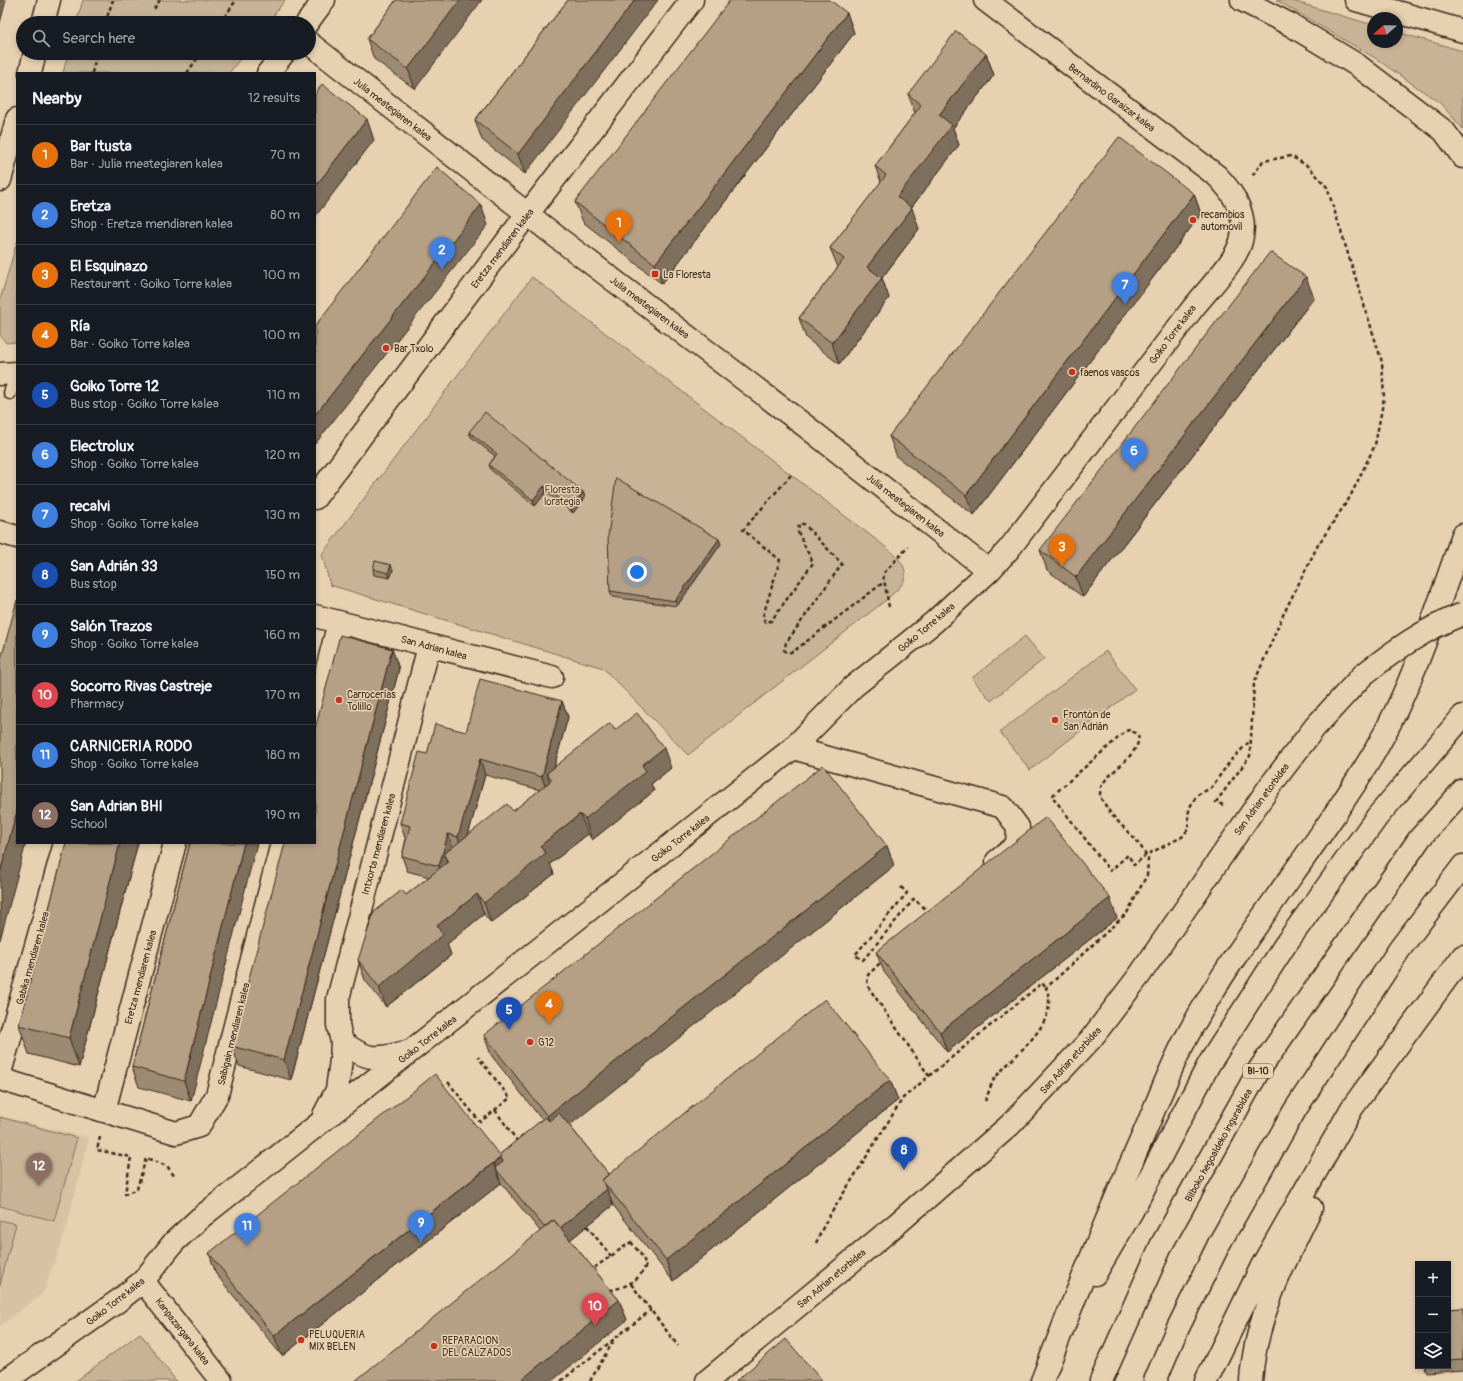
<!DOCTYPE html>
<meta charset="utf-8">
<style>
:root{--surface:#171b24;--page:#242831;--text:#f1f3f6;--muted:#9ea1a6;--line:#363941;--accent:#8c9099}
body{margin:0;font-family:Pangolin,sans-serif;background:var(--page);color:var(--text)}
.controls{position:absolute;right:12px;bottom:12px;display:grid;overflow:hidden;border-radius:0px;box-shadow:0 2px 6px #0003}
.controls button{width:36px;height:36px;display:grid;place-items:center;padding:0;border:0;border-bottom:1px solid var(--line);background:var(--surface);color:var(--text);font:20px sans-serif}
.compass{position:absolute;left:1367px;top:12px;width:36px;height:36px;border-radius:50%;background:var(--surface);box-shadow:0 2px 6px #0003;rotate:250deg}
.you{position:absolute;left:637px;top:572px;width:14px;height:14px;margin:-10px;border:3px solid #fff;border-radius:50%;background:#1a73e8;box-shadow:0 0 0 6px #1a73e833}
.badge{display:grid;place-items:center;width:26px;height:26px;border-radius:50%;background:var(--accent);color:#fff;font-size:13px;font-weight:700}
.pin{position:absolute;translate:-50% -33px;filter:drop-shadow(0 1px 2px #0008)}
.pin::after{content:'';position:absolute;top:21px;width:14px;height:12px;background:inherit;clip-path:polygon(0 0,100% 0,50% 100%)}
.list{margin:0;padding:0;list-style:none}
h2{display:flex;justify-content:space-between;align-items:center;height:52px;margin:0;padding:0 16px;font-size:17px}
h2 small{font-size:13px;font-weight:400;color:var(--muted)}
.list li{display:grid;grid-template-columns:26px 1fr auto;gap:12px;align-items:center;box-sizing:border-box;height:60px;padding:0 16px;border-top:1px solid var(--line)}
.list b{display:block;font-size:15px;white-space:nowrap}
.list p{margin:0;font-size:13px;white-space:nowrap;color:var(--muted)}
.list em{font-size:13px;font-style:normal;color:var(--muted)}
.icon{flex:none;width:22px;height:22px;fill:none;stroke:currentColor;stroke-width:2;stroke-linecap:round;stroke-linejoin:round}
.map{position:relative;flex:none;width:1463px;height:1381px;overflow:hidden}
.search{position:absolute;background:var(--surface);box-shadow:0 2px 6px #0003;left:16px;top:16px;width:300px;height:44px;display:flex;align-items:center;gap:10px;box-sizing:border-box;padding:0 14px;border-radius:22px;color:var(--muted);font-size:15px}
.panel{position:absolute;background:var(--surface);box-shadow:0 2px 6px #0003;left:16px;top:72px;width:300px;height:772px;border-radius:0px}
.map>svg:first-child{display:block}
</style>
<div class="map">
<svg width="1463" height="1381" viewBox="0 0 1463 1381">
<rect width="100%" height="100%" fill="#e7d1b0"/>
<filter id="ink" filterUnits="userSpaceOnUse"><feTurbulence type="fractalNoise" baseFrequency=".025" numOctaves="2"/><feDisplacementMap in="SourceGraphic" scale="8" xChannelSelector="R" yChannelSelector="G"/><feConvolveMatrix kernelMatrix="1 2 1 2 8 2 1 2 1" color-interpolation-filters="sRGB"/></filter>
<g filter="url(#ink)">
<path fill="#d8c2a3" d="M0,1116L89,1138L65,1233L43,1293L0,1326Z"/>
<path fill="#c8b396" stroke="#826e5a" d="M83,0H285L268,23H76Z
M1276,0H1289L1373,25V42H1397V32L1463,51V129L1440,103L1375,58Z
M68,53H245L229,73H63Z
M17,242V342L6,343L0,335V300Z
M532,277L883,545C894,554 913,568 902,584C898,590 891,595 886,600L688,755L603,668L330,585L322,554Z
M1025,636L1044,659L991,701L972,678Z
M1106,651L1135,689L1030,770L1000,732Z
M0,1117L77,1138L54,1221L0,1206Z
M0,1220L16,1224L0,1285Z
M140,1333L176,1381H76Z"/>
<g fill="none" stroke-linecap="round" stroke-linejoin="round">
<g stroke="#3b2a1e" stroke-width="15">
<path id="service" d="M10,393L17,373"/>
</g>
<g stroke="#3b2a1e" stroke-width="25">
<path id="minor" d="M43,23L49,0
M307,23L324,0
M309,43L562,241L808,428L989,571
M30,73L35,53
M268,73L284,53
M0,180L17,119
M0,374L17,373
M315,498L513,233L692,0
M0,532L17,537
M315,616L552,677
M315,716L339,622
M793,748L1003,807L1018,827L1017,845L997,861
M342,1042C368,1061 376,1060 406,1052
M0,1073L65,843
M0,1079L176,1133L199,1126L217,1095L282,843
M104,1111L175,843
M324,1115L337,1090L341,1060L342,1042L338,1025V999L429,646
M143,1281L221,1381
M5,1381L118,1301L143,1281L174,1242L200,1218L793,748L853,687L934,622L989,571L1009,549C1070,470 1130,391 1190,312C1204,293 1236,262 1241,241C1248,216 1234,193 1217,176L985,0"/>
</g>
<g stroke="#3b2a1e" stroke-width="25">
<path id="tertiary" d="M707,1381L898,1223L1010,1125L1091,1039L1139,976L1270,786L1315,727L1363,675"/>
</g>
<g stroke="#3b2a1e" stroke-width="25">
<path id="motorway" d="M1242,0L1291,25L1357,65L1444,131L1463,157
M1356,0L1463,31
M1095,1274L1132,1211L1209,1064L1285,945L1377,817L1463,716
M1042,1381C1074,1299 1106,1219 1142,1138C1156,1106 1168,1073 1184,1042C1238,939 1316,851 1375,751C1414,683 1437,608 1463,535
M1101,1381L1162,1244L1259,1070L1420,838L1463,790
M1155,1381L1174,1336L1220,1242L1295,1110L1399,950L1463,866
M1206,1381L1262,1266L1352,1108L1463,956
M1251,1381C1255,1318 1284,1263 1311,1208"/>
</g>
<path stroke="#3b2a1e" stroke-width="2.5" stroke-dasharray="4 3" stroke-linecap="butt" d="M154,9L160,0
M105,23L113,0
M221,23L236,0
M92,73L97,53
M187,73L201,53
M791,475L743,530L780,560L763,616L765,622L771,621L813,563L798,532L799,524H804L842,564L786,643L784,650L788,653L794,651L884,582
M889,607L883,574L908,547
M1223,805L1216,802L1250,756L1254,683L1283,615L1318,545L1350,497L1375,445L1384,398L1382,362L1327,187L1309,167L1291,156L1263,161L1252,176
M901,887L907,893L855,955L863,960L914,899L930,913
M929,1076L1042,983L1046,988
M448,1082L480,1122L510,1098L478,1057
M985,1101C988,1095 990,1087 993,1081C1011,1055 1062,1025 1046,988L1127,913L1147,875L1148,859L1140,845L1111,814L1100,797C1100,794 1100,790 1101,787C1108,771 1143,754 1138,734L1129,730L1126,731L1052,796L1110,871L1128,855L1134,865L1146,855L1182,837L1189,828L1188,815L1190,807L1197,795L1211,788L1231,760L1251,740
M495,1110L518,1142
M100,1137L97,1150L131,1157L125,1194L137,1189L146,1158L167,1166L175,1177
M587,1226L611,1256
M631,1242L642,1256L646,1265C640,1280 627,1287 611,1290L605,1286L591,1270Z
M816,1243L825,1223L903,1098L929,1076L867,985L868,975L883,960
M631,1284L678,1346
M561,1381L651,1310
M590,1381L614,1340"/>
<use href="#service" stroke="#e7d1b0" stroke-width="12"/>
<use href="#minor" stroke="#e7d1b0" stroke-width="22"/>
<use href="#tertiary" stroke="#e7d1b0" stroke-width="22"/>
<use href="#motorway" stroke="#e7d1b0" stroke-width="22"/>
<g stroke="#3b2a1e" stroke-width="25" stroke-linecap="butt">
<path id="tertiary-bridge" d="M1363,675C1395,650 1424,629 1463,614"/>
</g>
<use href="#tertiary-bridge" stroke="#e7d1b0" stroke-width="22"/>
</g>
<path fill="#9c8a72" stroke="#3b2a1e" fill-rule="evenodd" d="M396,0L415,89L374,59L367,39Z
M568,0L525,174L482,140L475,120Z
M847,13L854,33L662,284L583,222L575,202Z
M986,54L994,75L953,128L959,145L911,208L919,229L882,278L889,298L839,364L806,338L799,318L838,267L830,248L881,182L875,166L915,113L908,94Z
M1194,194L1201,214L974,515L897,457L889,436Z
M1314,298L1083,597L1047,570L1040,550Z
M469,432L583,492L585,497L573,513L546,492L535,506L491,470L489,465L495,456L471,437Z
M721,544L677,606L612,597L610,591Z
M373,569L393,570L390,578L374,575Z
M392,649L399,669L291,1080L239,1066L231,1046Z
M562,701L568,717L554,767L615,730L671,768L651,784L654,791L592,840L588,834L550,864L554,874L491,923L484,914L447,944L451,955L386,1007L365,980L358,960L406,895L429,877L407,871L402,856L406,839L405,838L400,823L427,754L466,732ZM485,775L540,790L513,811L468,835Z
M66,843H138L79,1067L29,1054L19,1025Z
M190,843L191,1101L139,1087L132,1067Z
M887,846L894,866L569,1125L609,1174L890,1080L898,1100L673,1281L613,1205L570,1240L619,1300L627,1320L540,1231L501,1183L282,1356L216,1274L209,1253L499,1155L542,1120L491,1055L484,1035Z
M1117,918L947,1052L884,972L876,952Z
M1463,1308V1370L1427,1373L1425,1366H1448V1309Z"/>
<path fill="#7f705d" stroke="#3b2a1e" d="M0,0H6L0,23Z
M460,0H482L415,89L408,69Z
M635,0H658L525,174L518,154Z
M847,13L854,33L662,284L655,264Z
M986,54L994,75L953,128L959,145L904,217L897,197L939,115Z
M367,119L374,140L315,217V187Z
M1194,194L1201,214L974,515L966,495Z
M481,205L488,225L315,444V415Z
M912,208L919,229L875,287L867,267Z
M1306,277L1314,298L1083,597L1076,577Z
M882,278L889,298L839,364L832,343Z
M544,486L546,492L535,506L533,500Z
M583,492L585,497L573,513L571,508Z
M719,539L721,544L677,606L675,601Z
M391,565L393,570L390,578L388,573Z
M392,649L399,669L291,1080L284,1060Z
M562,701L568,717L551,778L547,773L550,782L547,792L542,777Z
M664,748L671,768L651,784L654,791L592,840L585,819L642,765Z
M480,759L485,775L463,853L458,837Z
M17,811V843H26L0,940V873Z
M580,814L588,834L550,864L554,874L491,923L484,903L540,846Z
M448,834L454,850L444,854L449,867L445,882L439,866Z
M120,843H138L79,1067L69,1038Z
M244,843H257L191,1101L184,1081Z
M887,846L894,866L555,1137L547,1116Z
M477,894L484,914L447,944L451,955L386,1007L379,987L437,926Z
M1110,898L1117,918L947,1052L940,1032Z
M890,1080L898,1100L673,1281L666,1260Z
M501,1157L508,1177L495,1168L494,1163Z
M494,1163L501,1183L282,1356L274,1336Z
M607,1189L613,1205L565,1244L559,1229Z
M619,1300L627,1320L552,1381H520Z"/>
<path fill="#b5a085" stroke="#3b2a1e" d="M396,0H460L408,69L367,39Z
M568,0H635L518,154L475,120Z
M730,0H830L847,13L655,264L575,202Z
M956,31L986,54L939,115L952,125L897,197L912,208L867,267L882,278L832,343L799,318L844,259L830,248L886,175L875,166L921,105L908,94Z
M322,84L367,119L315,187V94Z
M1119,137L1194,194L966,495L889,436Z
M437,167L481,205L315,415V326Z
M1270,252L1306,277L1076,577L1040,550Z
M485,412L583,492L571,508L544,486L533,500L489,465L497,454L469,432Z
M616,478L719,539L675,601L610,591L608,536Z
M375,561L391,565L388,573L373,569Z
M17,600V811L0,873V663Z
M340,635L392,649L284,1060L231,1046L285,843H315V729Z
M480,679L562,701L542,777L480,759L458,837L448,834L439,866L402,856L410,826L400,823L419,752L427,754L435,724L466,732Z
M637,713L664,748L642,765L646,771L585,819L580,814L540,846L546,853L484,903L477,894L437,926L443,935L379,987L358,960L374,912L402,890L406,895L449,861L444,854L507,804L513,811L552,780L547,773L610,723L615,730Z
M823,765L887,846L547,1116L484,1035Z
M1046,817L1110,898L940,1032L876,952Z
M66,843H120L69,1038L19,1025Z
M190,843H244L184,1081L132,1067Z
M825,999L890,1080L666,1260L602,1180Z
M435,1074L501,1157L274,1336L209,1253Z
M559,1113L609,1174L602,1180L604,1184L607,1189L560,1228L554,1220L544,1227L495,1168L503,1162L501,1157L499,1155L545,1117L549,1121Z
M554,1220L619,1300L520,1381H355Z
M1463,1308V1359L1448,1360V1309Z
M786,1339L822,1381H736Z"/>
</g>
<g fill="#c8321e" stroke="#e7d1b0" stroke-width="1.5">
<circle cx="1193" cy="220" r="4"/>
<rect x="651" y="270" width="8" height="8" rx="2"/>
<circle cx="386" cy="348" r="4"/>
<circle cx="1072" cy="372" r="4"/>
<circle cx="339" cy="700" r="4"/>
<circle cx="1055" cy="720" r="4"/>
<circle cx="530" cy="1042" r="4"/>
<circle cx="301" cy="1340" r="4"/>
<circle cx="434" cy="1346" r="4"/>
</g>
<g text-anchor="middle" stroke-width="3" stroke-linejoin="round" paint-order="stroke">
<rect fill="#e7d1b0" stroke="#6f5c4a" stroke-width="1" x="1243" y="1064" width="30" height="14" rx="3"/>
<g font-size="9" font-weight="bold" fill="#3b2a1e">
<text x="1258" y="1074">BI-10</text>
</g>
<g font-size="10" fill="#3b2a1e" stroke="#e7d1b0">
<text transform="translate(1112 97) rotate(37)" y="4">Bernardino Garaizar kalea</text>
<text transform="translate(393 109) rotate(38)" y="4">Julia meategiaren kalea</text>
<text transform="translate(502 248) rotate(-53)" y="4">Eretza mendiaren kalea</text>
<text transform="translate(650 307) rotate(37)" y="4">Julia meategiaren kalea</text>
<text transform="translate(1172 334) rotate(-53)" y="4">Goiko Torre kalea</text>
<text transform="translate(906 505) rotate(38)" y="4">Julia meategiaren kalea</text>
<text transform="translate(926 627) rotate(-40)" y="4">Goiko Torre kalea</text>
<text transform="translate(434 647) rotate(15)" y="4">San Adrian kalea</text>
<text transform="translate(1261 799) rotate(-54)" y="4">San Adrian etorbidea</text>
<text transform="translate(680 838) rotate(-38)" y="4">Goiko Torre kalea</text>
<text transform="translate(378 844) rotate(-75)" y="4">Intxorta mendiaren kalea</text>
<text transform="translate(32 958) rotate(-74)" y="4">Gabika mendiaren kalea</text>
<text transform="translate(140 977) rotate(-75)" y="4">Eretza mendiaren kalea</text>
<text transform="translate(233 1034) rotate(-76)" y="4">Saibigain mendiaren kalea</text>
<text transform="translate(427 1039) rotate(-38)" y="4">Goiko Torre kalea</text>
<text transform="translate(1070 1060) rotate(-48)" y="4">San Adrian etorbidea</text>
<text transform="translate(1218 1145) rotate(-61)" y="4">Bilboko hegoaldeko ingurabidea</text>
<text transform="translate(831 1278) rotate(-40)" y="4">San Adrian etorbidea</text>
<text transform="translate(115 1301) rotate(-38)" y="4">Goiko Torre kalea</text>
<text transform="translate(183 1331) rotate(52)" y="4">Kanpazargana kalea</text>
</g>
<g font-size="10" fill="#3b2a1e" stroke="#e7d1b0" text-anchor="start">
<text x="1201" y="218">recambios<tspan x="1201" dy="12">automovil</tspan></text>
<text x="663" y="278">La Floresta</text>
<text x="394" y="352">Bar Txolo</text>
<text x="1080" y="376">faenos vascos</text>
<text x="347" y="698">Carrocerías<tspan x="347" dy="12">Tolillo</tspan></text>
<text x="1063" y="718">Frontón de<tspan x="1063" dy="12">San Adrián</tspan></text>
<text x="538" y="1046">G12</text>
<text x="309" y="1338">PELUQUERIA<tspan x="309" dy="12">MIX BELEN</tspan></text>
<text x="442" y="1344">REPARACION<tspan x="442" dy="12">DEL CALZADOS</tspan></text>
</g>
<g font-size="10" fill="#503f30" stroke="#e7d1b0">
<text x="562" y="493">Floresta<tspan x="562" dy="12">lorategia</tspan></text>
</g>
</g>
</svg>
<div class="controls">
<button>+</button>
<button>−</button>
<button><svg class="icon" aria-label="layers" viewBox="0 0 24 24"><path d="M12 4l9 5-9 5-9-5zM3 14l9 5 9-5"/></svg></button>
</div>
<svg class="compass" viewBox="-18 -18 36 36"><path d="M0-13l5 13h-10z" fill="#e53935"/><path d="M0 13l5-13h-10z" fill="#9ea1a6"/></svg>
<div class="you"></div>
<div class="pin badge" style="left:619px;top:243px;background:#e8710a">1</div>
<div class="pin badge" style="left:442px;top:270px;background:#3f7fe0">2</div>
<div class="pin badge" style="left:1062px;top:567px;background:#e8710a">3</div>
<div class="pin badge" style="left:549px;top:1024px;background:#e8710a">4</div>
<div class="pin badge" style="left:509px;top:1030px;background:#1a4fb4">5</div>
<div class="pin badge" style="left:1134px;top:471px;background:#3f7fe0">6</div>
<div class="pin badge" style="left:1125px;top:305px;background:#3f7fe0">7</div>
<div class="pin badge" style="left:904px;top:1170px;background:#1a4fb4">8</div>
<div class="pin badge" style="left:421px;top:1243px;background:#3f7fe0">9</div>
<div class="pin badge" style="left:595px;top:1326px;background:#e0444e">10</div>
<div class="pin badge" style="left:247px;top:1246px;background:#3f7fe0">11</div>
<div class="pin badge" style="left:39px;top:1186px;background:#8d6e63">12</div>
<div class="search"><svg class="icon" aria-label="search" viewBox="0 0 24 24"><circle cx="10" cy="10" r="6"/><path d="M15 15l6 6"/></svg>Search here</div>
<section class="panel">
<h2>Nearby<small>12 results</small></h2>
<ul class="list">
<li><span class="badge" style="background:#e8710a">1</span><div><b>Bar Itusta</b><p>Bar · Julia meategiaren kalea</p></div><em>70 m</em></li>
<li><span class="badge" style="background:#3f7fe0">2</span><div><b>Eretza</b><p>Shop · Eretza mendiaren kalea</p></div><em>80 m</em></li>
<li><span class="badge" style="background:#e8710a">3</span><div><b>El Esquinazo</b><p>Restaurant · Goiko Torre kalea</p></div><em>100 m</em></li>
<li><span class="badge" style="background:#e8710a">4</span><div><b>Ría</b><p>Bar · Goiko Torre kalea</p></div><em>100 m</em></li>
<li><span class="badge" style="background:#1a4fb4">5</span><div><b>Goiko Torre 12</b><p>Bus stop · Goiko Torre kalea</p></div><em>110 m</em></li>
<li><span class="badge" style="background:#3f7fe0">6</span><div><b>Electrolux</b><p>Shop · Goiko Torre kalea</p></div><em>120 m</em></li>
<li><span class="badge" style="background:#3f7fe0">7</span><div><b>recalvi</b><p>Shop · Goiko Torre kalea</p></div><em>130 m</em></li>
<li><span class="badge" style="background:#1a4fb4">8</span><div><b>San Adrián 33</b><p>Bus stop</p></div><em>150 m</em></li>
<li><span class="badge" style="background:#3f7fe0">9</span><div><b>Salón Trazos</b><p>Shop · Goiko Torre kalea</p></div><em>160 m</em></li>
<li><span class="badge" style="background:#e0444e">10</span><div><b>Socorro Rivas Castreje</b><p>Pharmacy</p></div><em>170 m</em></li>
<li><span class="badge" style="background:#3f7fe0">11</span><div><b>CARNICERIA RODO</b><p>Shop · Goiko Torre kalea</p></div><em>180 m</em></li>
<li><span class="badge" style="background:#8d6e63">12</span><div><b>San Adrian BHI</b><p>School</p></div><em>190 m</em></li>
</ul>
</section>
</div>
